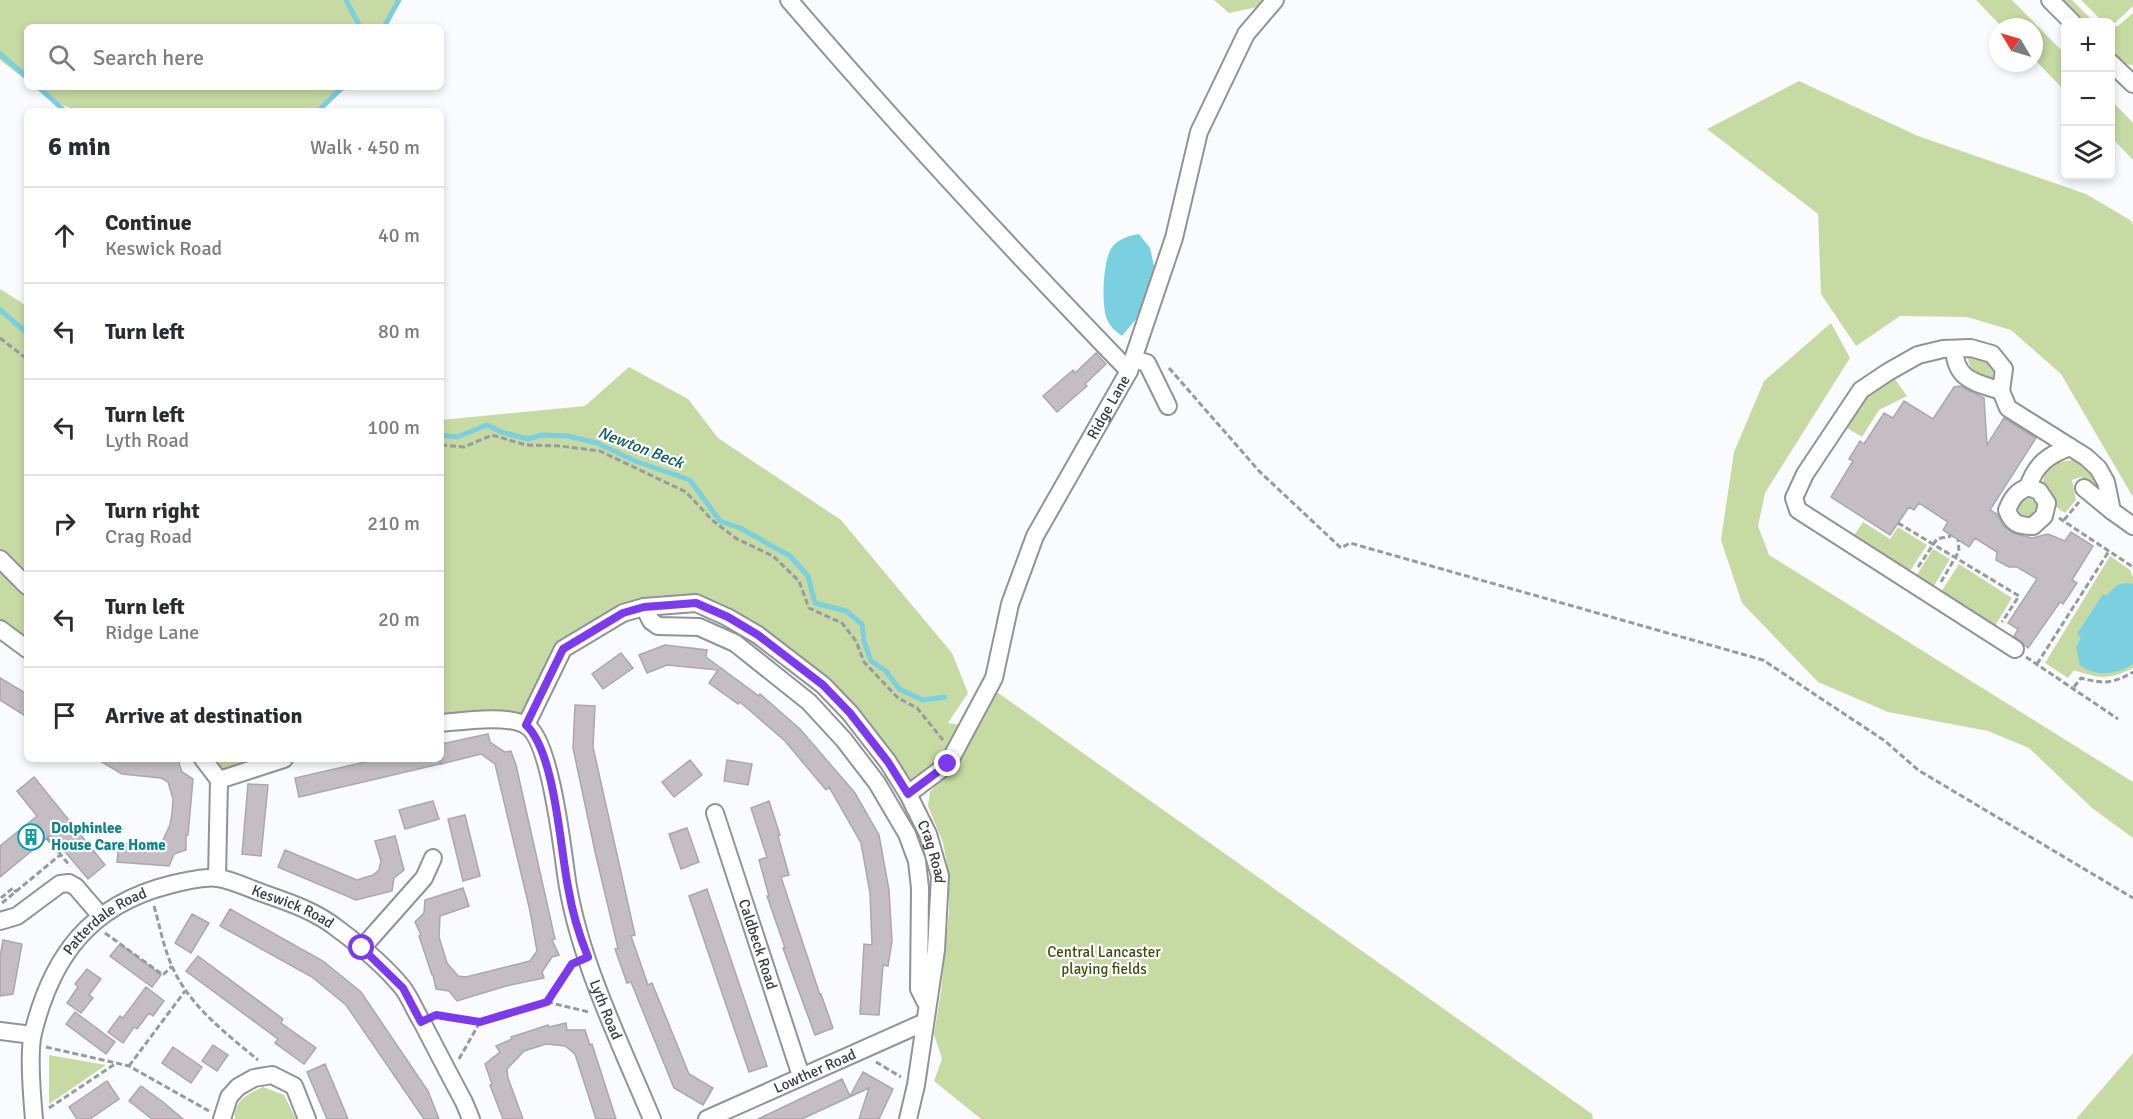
<!DOCTYPE html>
<meta charset="utf-8">
<style>
:root{--surface:#fff;--page:#f7f7f7;--text:#2b2b33;--muted:#7c7c81;--line:#e1e1e2}
body{margin:0;font-family:Signika,sans-serif;background:var(--page);color:var(--text)}
.controls{position:absolute;right:18px;top:18px;display:grid;overflow:hidden;border-radius:9px;box-shadow:0 3px 9px #0003}
.controls button{width:54px;height:54px;display:grid;place-items:center;padding:0;border:0;border-bottom:2px solid var(--line);background:var(--surface);color:var(--text);font:30px sans-serif}
.compass{position:absolute;left:1989px;top:18px;width:54px;height:54px;border-radius:50%;background:var(--surface);box-shadow:0 3px 9px #0003;rotate:308deg}
.stop{position:absolute;width:18px;height:18px;margin:-14px;border:4px solid #7c3aed;border-radius:50%;background:#fff}
.stop.end{background:#7c3aed;border-color:#fff;box-shadow:0 2px 6px #0008}
.list{margin:0;padding:0;list-style:none}
h2{display:flex;justify-content:space-between;align-items:center;height:78px;margin:0;padding:0 24px;font-size:26px}
h2 small{font-size:20px;font-weight:400;color:var(--muted)}
.list li{display:grid;grid-template-columns:39px 1fr auto;gap:18px;align-items:center;box-sizing:border-box;height:96px;padding:0 24px;border-top:2px solid var(--line)}
.list b{display:block;font-size:22px;white-space:nowrap}
.list p{margin:0;font-size:20px;white-space:nowrap;color:var(--muted)}
.list em{font-size:20px;font-style:normal;color:var(--muted)}
.icon{flex:none;width:33px;height:33px;fill:none;stroke:currentColor;stroke-width:2;stroke-linecap:round;stroke-linejoin:round}
.map{position:relative;flex:none;width:2133px;height:1119px;overflow:hidden}
.search{position:absolute;background:var(--surface);box-shadow:0 3px 9px #0003;left:24px;top:24px;width:420px;height:66px;display:flex;align-items:center;gap:15px;box-sizing:border-box;padding:0 21px;border-radius:9px;color:var(--muted);font-size:22px}
.panel{position:absolute;background:var(--surface);box-shadow:0 3px 9px #0003;left:24px;top:108px;width:420px;height:654px;border-radius:9px}
.map>svg:first-child{display:block}
</style>
<div class="map">
<svg width="2133" height="1119" viewBox="0 0 2133 1119">
<rect width="100%" height="100%" fill="#fafbff"/>
<path fill="#c7daa4" d="M0,0H401L384,27H27V81L0,60Z
M1214,0H1263L1258,7L1229,13Z
M1976,0H2012L2065,54V91L2034,59V27H2002Z
M2060,0H2072L2094,22H2081Z
M2081,0H2133V6L2115,23L2103,22Z
M2133,13V65C2123,65 2117,60 2111,53L2110,27L2118,26Z
M1799,81L1918,136L2086,194L2130,220L2133,224V497L2061,374L2011,330L1967,317L1900,316L1856,346L1821,294L1818,214L1707,129Z
M36,87H340L318,111H77L58,103Z
M2111,100L2133,123V160L2111,137Z
M0,289L27,306V578L0,553Z
M1831,323L1850,358L1765,493L1758,526L1769,555L2133,782V838L2092,808L2029,748L1988,731L1888,712L1818,682L1742,603L1721,540L1734,452L1764,381Z
M1968,354L1987,357L1997,369V383C1983,378 1967,373 1968,354Z
M629,367L688,399L718,438L841,520L952,653L968,693L948,723L969,726L948,764L908,794L823,685L696,603L644,607L563,649L526,725L441,723V420L585,406Z
M1892,375L1907,396L1879,410L1862,437L1842,425L1854,407Z
M2078,459L2100,477V490L2081,477L2072,480L2076,500L2065,513L2053,505V496L2043,483C2046,461 2059,463 2078,459Z
M2017 508a10 10 0 1 1 20 0a10 10 0 1 1-20 0Z
M1863,522L1890,539L1898,527L1927,545L1908,574L1852,538Z
M1933,549L1950,559L1932,589L1915,578Z
M2110,556L2130,570L2133,577V668C2109,680 2099,679 2074,670L2068,678L2045,663Z
M1959,564L2012,598L1993,629L1939,595Z
M0,568L27,596V641L0,623Z
M994,690L1592,1114L1593,1119H981L934,1081L942,1059L934,1034L941,991L949,911V874L943,843L928,806L930,792L951,768Z
M203,759H284L219,780Z
M2133,1053V1119H2076Z
M49,1055L106,1065L49,1104Z
M263,1087L284,1095L296,1119H235C233,1101 249,1093 263,1087Z"/>
<path fill="#7ad0df" d="M1139,234L1150,248L1155,270L1137,318L1122,336C1115,331 1110,327 1107,319C1101,306 1103,261 1111,249C1117,239 1128,236 1139,234Z
M2126,583L2133,584V664C2117,675 2095,677 2080,665L2076,647L2081,638L2077,634L2103,594L2106,596L2117,585Z"/>
<g fill="none" stroke-linecap="round" stroke-linejoin="round">
<path stroke="#7ad0df" stroke-width="5" d="M346,0L360,27
M384,27L399,0
M0,54L27,77
M38,87L65,111
M318,111L343,87
M0,310L27,333
M441,435L457,437L487,425L501,432L528,439L542,435L568,436L597,443L635,461L690,480L720,521L740,528L790,556L808,576L815,603L846,611L862,624L864,641L871,661L886,671L899,689L923,700L945,697"/>
</g>
<path fill="#c4bec4" stroke="#ada6ac" stroke-width="1.5" d="M1096,353L1106,364L1085,384L1087,386L1057,412L1043,396L1073,370L1075,373Z
M1960,386L1984,398L1987,445L2004,418L2036,438L1990,510L1997,514L2003,525L2013,533L2032,538L2048,534L2065,541L2071,532L2093,546L2072,580L2077,583L2063,604L2060,602L2028,648L2014,636L2018,629L2008,623L2037,579L2017,567H2009L1996,560L1997,552L1975,538L1969,547L1943,530L1948,522L1919,503L1914,510L1909,507L1890,535L1831,497L1853,461L1849,459L1860,441L1864,444L1884,413L1893,418L1904,401L1933,419L1954,387Z
M665,645L707,650L706,657L759,696L760,694L800,729L855,793L879,835L889,890L892,941L888,966L883,965L879,1015L860,1014L864,944L872,945L870,893L861,843L829,787L826,790L785,741L740,702L738,704L709,683L718,670L667,665L647,673L639,655Z
M621,653L633,668L603,689L592,674Z
M0,678L27,694V717L0,700Z
M575,705L595,706L593,747L635,935L631,936L648,985L652,983L689,1074L713,1088L703,1105L674,1088L631,982L627,983L615,949L618,948L596,856L573,748Z
M488,734L490,742L505,752L511,751L516,765L555,939L552,940L559,955L552,957L542,972L544,978L506,986L457,1001L449,991L436,989L433,975H432L419,936L421,935L415,922L424,913L425,900L463,888L469,906L440,916L439,937L447,963L458,976L466,977L530,961L537,951L530,911L495,764L481,754L441,764V744Z
M97,759L178,760L182,772L193,779L188,835H186V850L174,854L169,866L117,862L119,843L154,845L162,842L170,825L172,813L173,799L168,782L161,778L122,774Z
M378,759H439L440,764L299,797L295,778Z
M690,760L702,775L674,797L662,782Z
M727,760L752,764L748,785L724,781Z
M34,777L105,865L88,879L51,835L0,877V846L37,816L17,791Z
M248,784L268,785L261,856L242,854Z
M433,801L439,819L405,829L399,810Z
M769,801L780,835L778,836L789,875L781,877L820,995L821,994L833,1028L815,1035L783,948H785L767,896H769L759,860L767,857L751,808Z
M465,815L480,876L463,881L448,819Z
M687,828L699,862L681,869L669,834Z
M395,836L404,870L394,878L392,891L356,900L278,867L285,850L357,880L373,875L379,870L381,861L375,841Z
M707,889L767,1066L749,1072L689,896Z
M230,909L323,961L361,992L428,1091L439,1119H424L346,1005L312,977L220,926Z
M192,914L209,923L191,953L175,943Z
M3,940L22,944L13,994L0,996V957Z
M120,944L161,975L152,987L110,956Z
M198,956L283,1019L281,1023L316,1048L304,1064L275,1043L278,1039L186,971Z
M87,969L101,979L89,995L93,998L81,1013L67,1003L78,987L75,984Z
M146,987L164,1001L153,1016L149,1013L137,1029L134,1027L123,1043L108,1032L120,1016L123,1018Z
M75,1012L115,1042L106,1054L66,1024Z
M566,1023L567,1030H585L590,1045L592,1044L616,1119H596L575,1054L565,1046L546,1044L524,1051L507,1069L508,1078L523,1119H503L490,1085L492,1084L485,1064L500,1052L496,1046L512,1039L511,1037L530,1031L548,1025L549,1027Z
M213,1045L228,1055L217,1071L202,1061Z
M173,1047L202,1067L191,1083L162,1063Z
M325,1064L339,1097L348,1119H327L307,1072Z
M863,1072L893,1089L879,1119H859L869,1088L802,1119H758L842,1079L850,1096Z
M107,1081L119,1099L90,1119H77L69,1107Z
M141,1086L163,1102L183,1119H152L129,1101Z"/>
<g fill="none" stroke-linecap="round" stroke-linejoin="round">
<g stroke="#90939a" stroke-width="20">
<g id="minor">
<path d="M789,0C898,127 1012,250 1129,371"/>
<path d="M2050,0L2072,22"/>
<path d="M2110,62L2133,84"/>
<path d="M1954,349C1956,381 1975,382 2001,391"/>
<path d="M1133,359L1147,363L1168,406"/>
<path d="M2028,487L2039,491L2047,503L2044,516L2033,526C2019,526 2012,524 2007,510C2012,498 2016,492 2028,487C2036,464 2048,455 2070,447"/>
<path d="M2084,488L2112,511"/>
<path d="M0,559L27,586"/>
<path d="M644,607L651,621L658,626L699,627L735,643L809,702L844,740L877,783L907,834L917,861L920,888L919,989L925,1001"/>
<path d="M0,629L27,649"/>
<path d="M2015,649L1798,510L1794,498L1805,474L1861,390L1888,372L1918,355L1943,349L1971,348L1992,354L2004,369L2001,391L2008,408L2086,457L2098,468L2106,482L2112,511L2133,526"/>
<path id="s1" d="M441,723C462,721 509,714 527,726C550,741 562,845 566,874C577,956 620,1042 652,1119"/>
<path id="s2" d="M526,725L563,649L623,613L644,607L696,603L727,617L758,635L823,685L850,713L888,762L908,794L928,834L940,876L936,950L916,1085L908,1119"/>
<path d="M203,759L219,780L284,759"/>
<path id="s3" d="M908,794L948,764L994,678L1010,604L1035,536L1129,371L1174,238L1199,132L1246,34L1275,0"/>
<path id="s4" d="M715,813L801,1076"/>
<path d="M217,878L219,780"/>
<path d="M0,921L17,916L60,884L69,883L76,887L100,915"/>
<path d="M362,948L424,878L433,858"/>
<path d="M0,1031L32,1035"/>
<path id="s5" d="M34,1119C32,1097 28,1053 33,1033C52,956 90,905 169,885C181,882 205,876 218,878C233,880 250,889 265,894C291,903 317,912 338,929C361,946 384,965 402,987C410,997 415,1011 422,1022C436,1049 450,1076 464,1102L471,1119"/>
<path d="M222,1119L229,1097L238,1087L254,1078L272,1075L294,1086L307,1119"/>
<path id="s6" d="M707,1119L925,1022"/>
</g>
</g>
<path stroke="#999a9d" stroke-width="3" stroke-dasharray="6 3" stroke-linecap="butt" d="M0,338L27,359
M1169,368L1259,471L1341,548L1350,543L1763,660L1885,741L1918,770L2133,898
M441,445L464,447L492,435L526,445L560,446L600,451L686,492L712,520L737,539L773,556L799,581L809,608L842,623L856,641L864,662L898,698L917,708L943,740
M2059,518L2133,567
M2064,520L2079,502
M1898,523L2019,596L2002,622
M1918,567L1937,539L1951,536
M1941,582L1959,551L1958,540
M2026,657L2118,719
M2037,664L2109,551
M2074,687L2081,678C2104,684 2112,684 2133,672
M47,838L70,866
M1,896L2,897L13,888L16,892
M2,903L60,855
M154,906C159,923 162,940 168,956C183,1001 223,1031 258,1060
M105,933L163,975L172,966
M547,1002L589,1012
M437,1015L480,1022L547,1002L571,965
M46,1047L129,1066L209,1111
M459,1059L480,1022
M876,1062L901,1077
M129,1066L185,991
M49,1108L115,1064"/>
<use href="#minor" stroke="#fff" stroke-width="16"/>
</g>
<g fill="none" stroke-linecap="round" stroke-linejoin="round">
<path stroke="#7c3aed" stroke-width="8" d="M362,948L403,988L421,1022L436,1015L480,1022L547,1002L572,964L588,957C579,935 572,911 568,887C560,847 555,752 526,725L563,649L623,613L644,607L696,603L728,617L758,635L823,685L850,713L888,762L908,794L948,764"/>
</g>
<defs>
<g id="building-ring" transform="scale(1.35)"><circle r="9.5" fill="#fff" stroke="#0f9aa8" stroke-width="1.5"/><path d="M-4-6H4V6H1V3H-1V6H-4ZM-2.5-4.3h1.7v1.8h-1.7ZM.8-4.3h1.7v1.8H.8ZM-2.5-1h1.7V.8h-1.7ZM.8-1h1.7V.8H.8Z" fill="#0f9aa8"/></g>
</defs>
<g fill-rule="evenodd">
<use href="#building-ring" x="31" y="837"/>
</g>
<g text-anchor="middle" stroke-width="4.5" stroke-linejoin="round" paint-order="stroke">
<g font-size="15" fill="#393a3d" stroke="#fff">
<text dy="5" stroke="none"><textPath href="#s3" startOffset="444">Ridge Lane</textPath></text>
<text dy="5" stroke="none"><textPath href="#s2" startOffset="582">Crag Road</textPath></text>
<text dy="5" stroke="none"><textPath href="#s5" startOffset="429">Keswick Road</textPath></text>
<text dy="5" stroke="none"><textPath href="#s5" startOffset="224">Patterdale Road</textPath></text>
<text dy="5" stroke="none"><textPath href="#s4" startOffset="138">Caldbeck Road</textPath></text>
<text dy="5" stroke="none"><textPath href="#s1" startOffset="384">Lyth Road</textPath></text>
<text dy="5" stroke="none"><textPath href="#s6" startOffset="118">Lowther Road</textPath></text>
</g>
<g font-size="15" font-weight="bold" fill="#0d838f" stroke="#fff" text-anchor="start">
<text x="51" y="833">Dolphinlee<tspan x="51" dy="17">House Care Home</tspan></text>
</g>
<g font-size="15" fill="#3c4e08" stroke="#fff">
<text x="1104" y="957">Central Lancaster<tspan x="1104" dy="17">playing fields</tspan></text>
</g>
<g font-size="16" font-style="italic" fill="#095762" stroke="#fff">
<text transform="translate(641 447) rotate(21)" y="6">Newton Beck</text>
</g>
</g>
</svg>
<div class="controls">
<button>+</button>
<button>−</button>
<button><svg class="icon" aria-label="layers" viewBox="0 0 24 24"><path d="M12 4l9 5-9 5-9-5zM3 14l9 5 9-5"/></svg></button>
</div>
<svg class="compass" viewBox="-18 -18 36 36"><path d="M0-13l5 13h-10z" fill="#e53935"/><path d="M0 13l5-13h-10z" fill="#7c7c81"/></svg>
<div class="stop" style="left:362px;top:948px"></div>
<div class="stop end" style="left:948px;top:764px"></div>
<div class="search"><svg class="icon" aria-label="search" viewBox="0 0 24 24"><circle cx="10" cy="10" r="6"/><path d="M15 15l6 6"/></svg>Search here</div>
<section class="panel">
<h2>6 min<small>Walk · 450 m</small></h2>
<ul class="list">
<li><svg class="icon" aria-label="ahead" viewBox="0 0 24 24"><path d="M12 20V5M6 11l6-6 6 6"/></svg><div><b>Continue</b><p>Keswick Road</p></div><em>40 m</em></li>
<li><svg class="icon" aria-label="left" viewBox="0 0 24 24"><path d="M17 20v-9H6M10 6l-5 5 5 5"/></svg><div><b>Turn left</b></div><em>80 m</em></li>
<li><svg class="icon" aria-label="left" viewBox="0 0 24 24"><path d="M17 20v-9H6M10 6l-5 5 5 5"/></svg><div><b>Turn left</b><p>Lyth Road</p></div><em>100 m</em></li>
<li><svg class="icon" aria-label="right" viewBox="0 0 24 24"><path d="M7 20v-9h11M14 6l5 5-5 5"/></svg><div><b>Turn right</b><p>Crag Road</p></div><em>210 m</em></li>
<li><svg class="icon" aria-label="left" viewBox="0 0 24 24"><path d="M17 20v-9H6M10 6l-5 5 5 5"/></svg><div><b>Turn left</b><p>Ridge Lane</p></div><em>20 m</em></li>
<li><svg class="icon" aria-label="arrive" viewBox="0 0 24 24"><path d="M6 21V4h12l-3 4 3 4H6"/></svg><div><b>Arrive at destination</b></div></li>
</ul>
</section>
</div>
